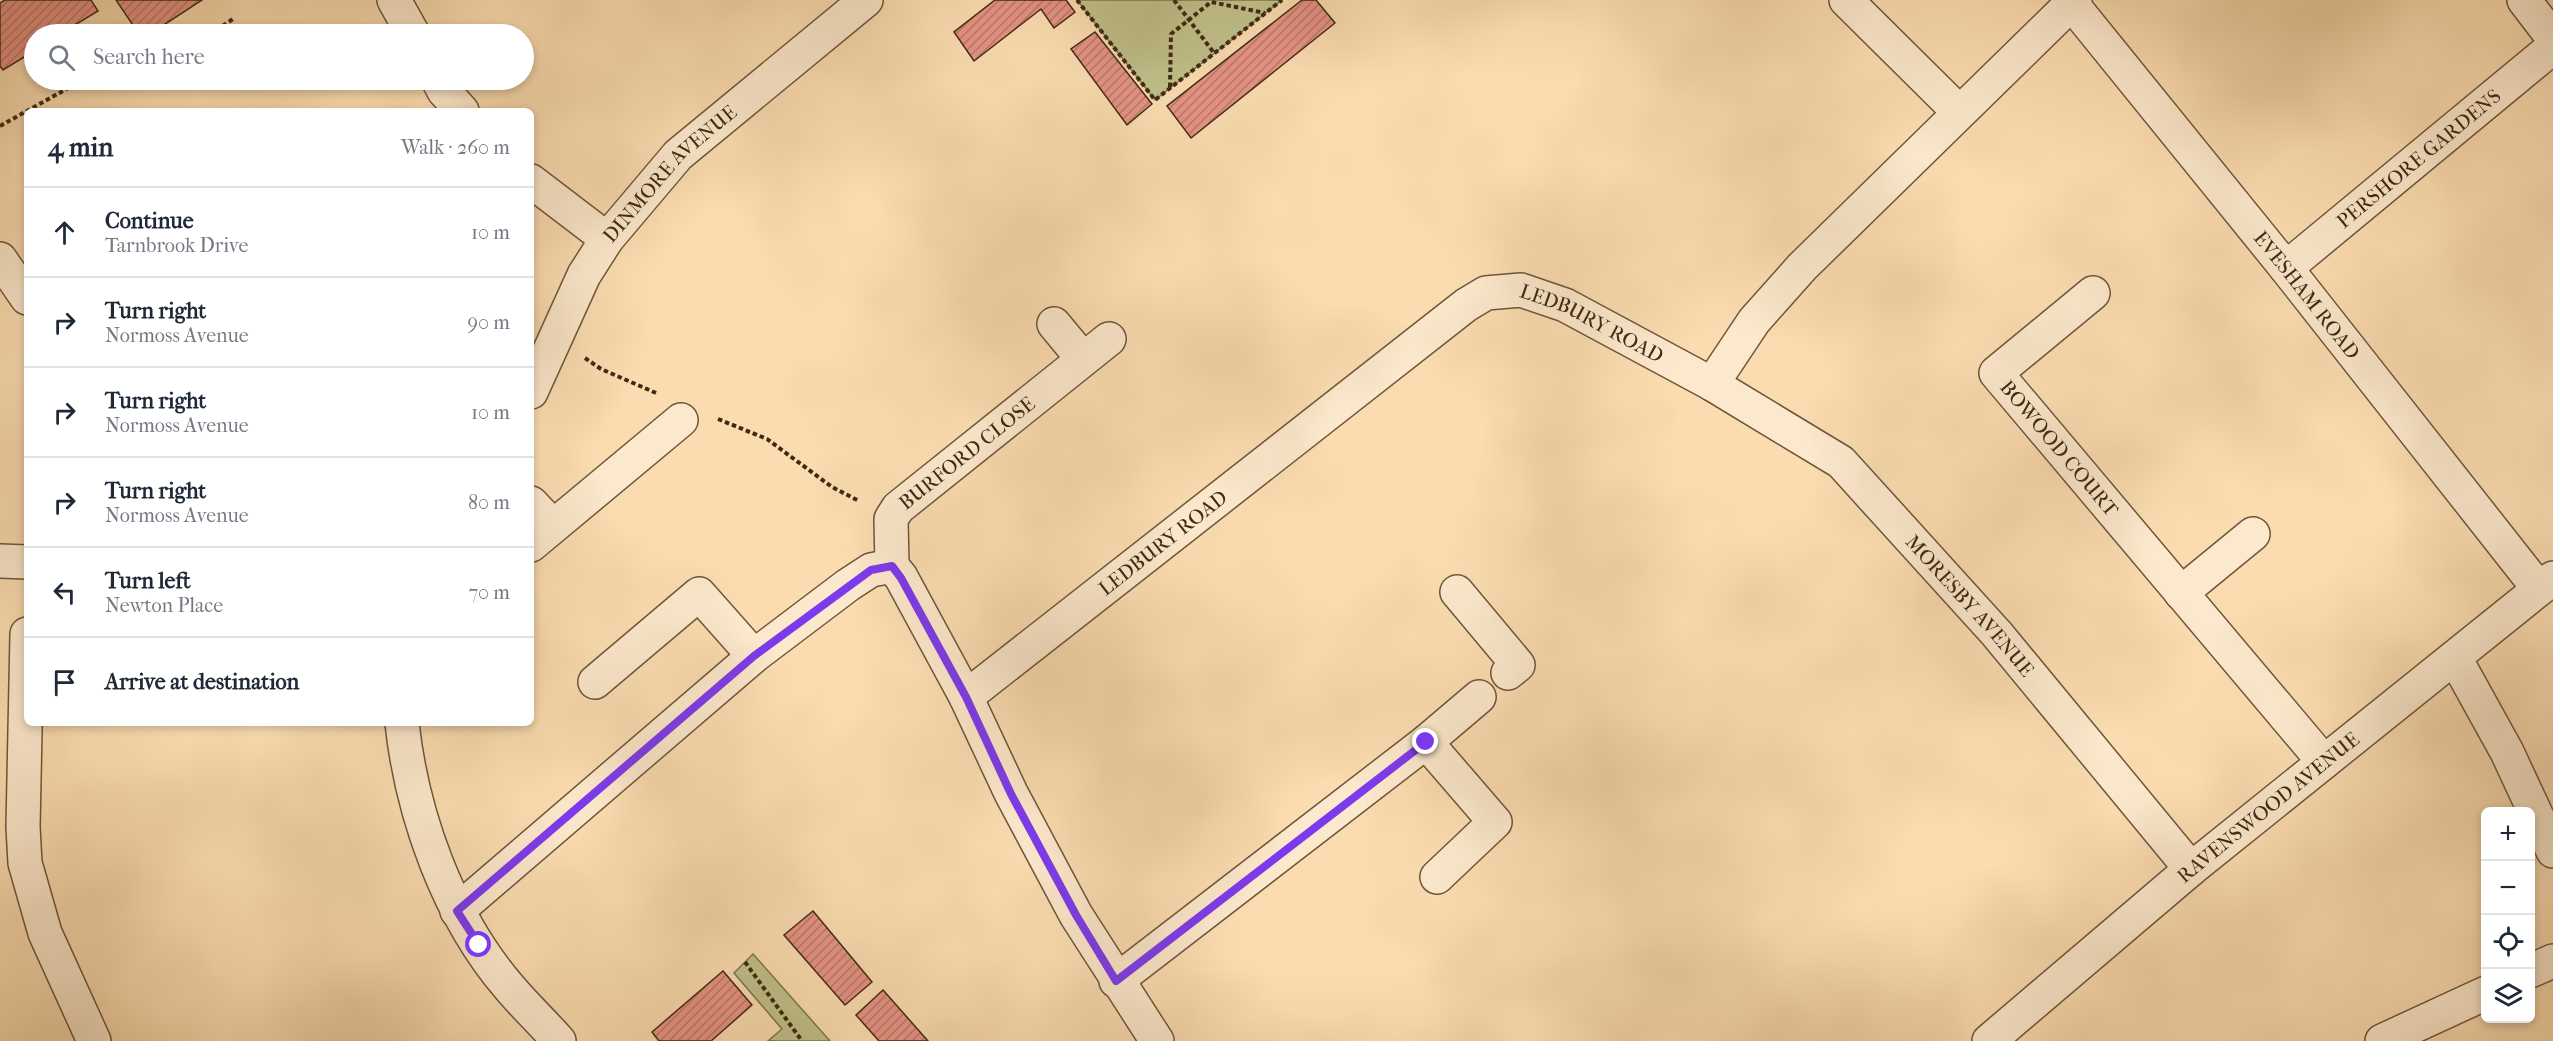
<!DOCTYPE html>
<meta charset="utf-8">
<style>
:root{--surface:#fff;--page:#f2f2f3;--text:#1f2937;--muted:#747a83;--line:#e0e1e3}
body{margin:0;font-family:"IM FELL French Canon",serif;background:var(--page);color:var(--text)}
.controls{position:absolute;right:18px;bottom:18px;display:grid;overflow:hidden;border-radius:9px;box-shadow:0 3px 9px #0003}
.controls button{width:54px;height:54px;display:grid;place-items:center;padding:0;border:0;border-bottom:2px solid var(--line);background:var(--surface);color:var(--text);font:30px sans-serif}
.stop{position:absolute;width:18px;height:18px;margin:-14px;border:4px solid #7c3aed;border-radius:50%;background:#fff}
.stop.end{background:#7c3aed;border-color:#fff;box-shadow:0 2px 6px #0008}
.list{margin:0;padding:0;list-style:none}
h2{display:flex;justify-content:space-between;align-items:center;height:78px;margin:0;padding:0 24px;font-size:26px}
h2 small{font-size:20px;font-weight:400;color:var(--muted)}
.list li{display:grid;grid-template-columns:39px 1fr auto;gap:18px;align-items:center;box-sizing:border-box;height:90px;padding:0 24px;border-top:2px solid var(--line)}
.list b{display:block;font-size:22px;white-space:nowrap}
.list p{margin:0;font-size:20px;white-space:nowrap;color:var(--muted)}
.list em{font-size:20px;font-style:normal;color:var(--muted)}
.icon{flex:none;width:33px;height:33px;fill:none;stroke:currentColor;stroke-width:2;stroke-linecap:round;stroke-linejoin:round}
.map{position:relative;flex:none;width:2553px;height:1041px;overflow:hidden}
.search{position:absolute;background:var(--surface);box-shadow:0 3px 9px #0003;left:24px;top:24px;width:510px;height:66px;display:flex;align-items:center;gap:15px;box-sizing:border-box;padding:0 21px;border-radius:33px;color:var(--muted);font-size:22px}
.panel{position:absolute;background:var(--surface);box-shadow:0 3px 9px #0003;left:24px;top:108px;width:510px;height:618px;border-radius:9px}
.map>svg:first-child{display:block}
</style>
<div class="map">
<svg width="2553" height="1041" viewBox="0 0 2553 1041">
<defs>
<pattern id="building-hatch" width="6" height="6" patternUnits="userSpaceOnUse" patternTransform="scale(1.5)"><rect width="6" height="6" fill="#e69384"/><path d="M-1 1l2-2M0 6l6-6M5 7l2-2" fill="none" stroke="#bc786b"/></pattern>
</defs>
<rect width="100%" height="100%" fill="#fbdcb1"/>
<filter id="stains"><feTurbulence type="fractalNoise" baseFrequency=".00333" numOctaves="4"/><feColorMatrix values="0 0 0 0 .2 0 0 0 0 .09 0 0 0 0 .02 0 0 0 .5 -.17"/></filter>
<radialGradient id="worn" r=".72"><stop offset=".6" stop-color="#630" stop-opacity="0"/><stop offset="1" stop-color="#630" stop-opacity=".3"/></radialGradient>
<path fill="#c0c08a" stroke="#7f754e" stroke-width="1.5" d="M1077,0H1282L1155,100Z
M753,954L830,1041H768L782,1029L734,973Z"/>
<path fill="url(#building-hatch)" stroke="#3e2a13" stroke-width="1.5" d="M5,0H91L98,11L60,34H34V51L3,70L0,66V3Z
M116,0H202L150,34H139Z
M995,0H1066L1075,12L1054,28L1041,9L974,61L954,32Z
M1302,0H1316L1335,23L1191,138L1167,106Z
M1095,32L1152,104L1127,125L1071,49Z
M813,911L872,982L845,1005L784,935Z
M723,971L752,1005L711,1041H659L652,1032Z
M883,990L928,1041H879L856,1015Z"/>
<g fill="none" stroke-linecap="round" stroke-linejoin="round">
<g stroke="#6d563a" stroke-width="36">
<g id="minor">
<path d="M394,0L413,34"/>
<path d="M1846,0L1959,112"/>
<path d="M2524,0L2553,38"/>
<path id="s1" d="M2072,4L2286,268L2539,589"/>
<path d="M438,80L444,91L462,111"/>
<path d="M531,181L607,239"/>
<path d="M0,259L27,298"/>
<path id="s2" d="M2286,268L2553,47"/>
<path id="s3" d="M2093,293L1996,373L2324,762"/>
<path d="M1054,324L1083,359"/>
<path d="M1712,384L1754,321L1802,267L2075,0"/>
<path id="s4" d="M531,392L584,275L607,239L678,155L866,0"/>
<path d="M531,503L553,526"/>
<path d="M531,545L681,420"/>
<path d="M0,561L27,562"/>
<path id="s5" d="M892,566L891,519L898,508L1109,339"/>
<path d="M1457,592L1518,665L1508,673"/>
<path d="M2181,593L2253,534"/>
<path d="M27,634L23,827L25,863L45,933L94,1041"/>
<path d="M2455,658L2507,752L2553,851"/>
<path d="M595,682L699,594L754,656"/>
<path id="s6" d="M966,697L1466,305L1486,293L1521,290L1565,305L1712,384L1841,462L1997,634L2191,869"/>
<path d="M402,723C412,815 448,916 509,987C525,1006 543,1023 559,1041"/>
<path d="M1426,742L1479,697"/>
<path d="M457,911L754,656L848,585L871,570L892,566L901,577L966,697L1011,793L1076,915L1157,1041"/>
<path d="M2530,971L2553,961"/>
<path d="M1116,981L1426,742L1495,822L1437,877"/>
<path id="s7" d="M1989,1041L2191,869L2553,578"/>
<path d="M2382,1041L2486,993"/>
</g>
</g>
<path stroke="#3e2a13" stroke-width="4" stroke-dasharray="4.5 3" stroke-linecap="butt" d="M1077,0L1155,100L1282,0
M1174,0L1214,53
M210,34L233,19
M1170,87L1171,34L1211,2L1265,13
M0,126L70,87L139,85L146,80
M585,358L601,369L656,393
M718,419L767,439L832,487L859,501
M745,962L802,1041"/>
<use href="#minor" stroke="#fce8cc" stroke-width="33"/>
</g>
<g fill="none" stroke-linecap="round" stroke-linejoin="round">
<path stroke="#7c3aed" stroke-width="8" d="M479,945L457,911L754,656L871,570L892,566L901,578L966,697L1011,794L1076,915L1116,981L1426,742"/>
</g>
<g text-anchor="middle" stroke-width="5" stroke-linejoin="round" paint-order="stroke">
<g font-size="20" fill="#3e2a13" stroke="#fce8cc">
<text dy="7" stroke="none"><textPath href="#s2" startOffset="172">PERSHORE GARDENS</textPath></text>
<text dy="7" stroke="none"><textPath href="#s4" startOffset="262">DINMORE AVENUE</textPath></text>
<text dy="7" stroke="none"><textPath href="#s1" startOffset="374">EVESHAM ROAD</textPath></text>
<text dy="7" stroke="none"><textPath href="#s6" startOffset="772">LEDBURY ROAD</textPath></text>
<text dy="7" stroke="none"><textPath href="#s3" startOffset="224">BOWOOD COURT</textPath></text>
<text dy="7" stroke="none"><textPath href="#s5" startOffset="148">BURFORD CLOSE</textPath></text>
<text dy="7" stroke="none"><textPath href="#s6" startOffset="250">LEDBURY ROAD</textPath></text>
<text dy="7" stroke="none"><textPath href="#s6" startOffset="1251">MORESBY AVENUE</textPath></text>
<text dy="7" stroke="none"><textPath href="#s7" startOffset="364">RAVENSWOOD AVENUE</textPath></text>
</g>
</g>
<rect width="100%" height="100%" filter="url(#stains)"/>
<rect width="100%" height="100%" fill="url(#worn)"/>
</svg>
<div class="controls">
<button>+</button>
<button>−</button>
<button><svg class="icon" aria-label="locate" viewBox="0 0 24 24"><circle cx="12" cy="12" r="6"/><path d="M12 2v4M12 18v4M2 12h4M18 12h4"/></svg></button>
<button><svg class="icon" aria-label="layers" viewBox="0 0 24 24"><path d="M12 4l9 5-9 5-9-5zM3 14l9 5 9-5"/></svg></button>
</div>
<div class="stop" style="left:479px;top:945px"></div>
<div class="stop end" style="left:1426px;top:742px"></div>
<div class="search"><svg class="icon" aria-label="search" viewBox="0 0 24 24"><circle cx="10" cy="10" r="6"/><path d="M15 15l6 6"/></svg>Search here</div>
<section class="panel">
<h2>4 min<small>Walk · 260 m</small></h2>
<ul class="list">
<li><svg class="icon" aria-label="ahead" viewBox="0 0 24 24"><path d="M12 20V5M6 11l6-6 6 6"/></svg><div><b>Continue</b><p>Tarnbrook Drive</p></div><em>10 m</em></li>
<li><svg class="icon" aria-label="right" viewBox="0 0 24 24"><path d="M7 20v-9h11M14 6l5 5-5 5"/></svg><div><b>Turn right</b><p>Normoss Avenue</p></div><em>90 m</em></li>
<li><svg class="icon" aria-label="right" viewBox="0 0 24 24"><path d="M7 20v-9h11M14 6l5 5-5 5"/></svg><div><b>Turn right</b><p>Normoss Avenue</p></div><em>10 m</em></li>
<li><svg class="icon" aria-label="right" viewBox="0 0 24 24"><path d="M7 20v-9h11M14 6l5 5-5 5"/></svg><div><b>Turn right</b><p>Normoss Avenue</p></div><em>80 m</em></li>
<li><svg class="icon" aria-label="left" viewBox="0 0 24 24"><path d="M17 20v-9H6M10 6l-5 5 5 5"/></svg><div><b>Turn left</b><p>Newton Place</p></div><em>70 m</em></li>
<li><svg class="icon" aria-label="arrive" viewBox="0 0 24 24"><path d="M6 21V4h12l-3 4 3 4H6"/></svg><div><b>Arrive at destination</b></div></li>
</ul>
</section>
</div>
